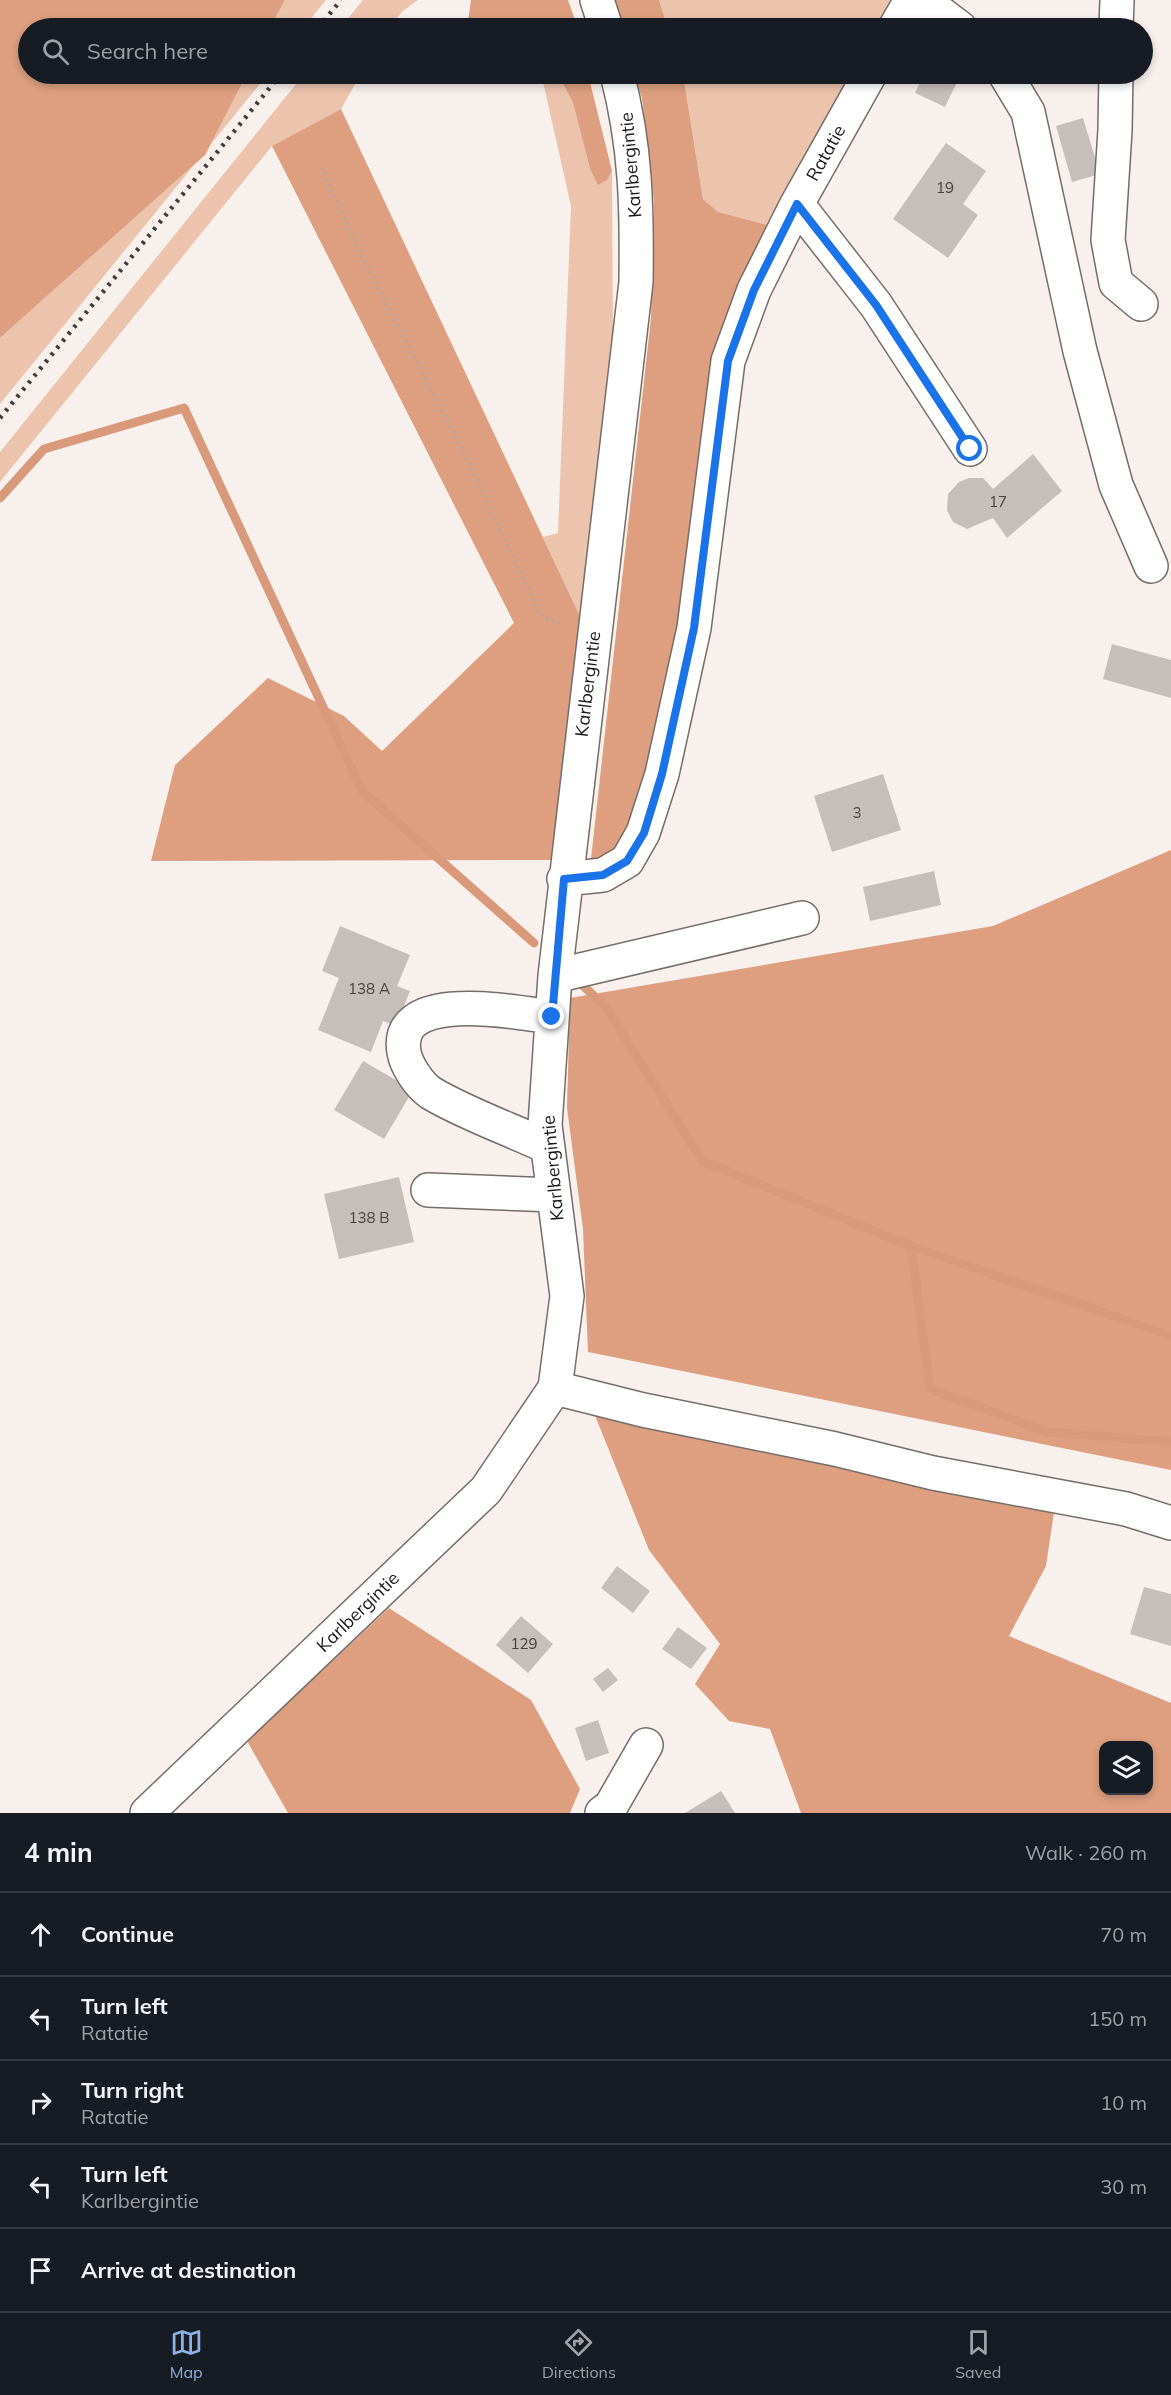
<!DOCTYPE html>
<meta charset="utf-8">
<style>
:root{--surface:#171b24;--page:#20242c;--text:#f1f3f6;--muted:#9ea1a6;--line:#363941;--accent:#8db2e3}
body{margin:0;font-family:Mulish,sans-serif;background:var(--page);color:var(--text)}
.controls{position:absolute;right:18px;bottom:18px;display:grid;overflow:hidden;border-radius:12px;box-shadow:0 3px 9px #0003}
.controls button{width:54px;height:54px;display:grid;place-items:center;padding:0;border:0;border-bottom:2px solid var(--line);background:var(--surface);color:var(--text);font:30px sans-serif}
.stop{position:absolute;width:18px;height:18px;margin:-14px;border:4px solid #1a73e8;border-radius:50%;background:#fff}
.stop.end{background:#1a73e8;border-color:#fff;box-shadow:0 2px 6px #0008}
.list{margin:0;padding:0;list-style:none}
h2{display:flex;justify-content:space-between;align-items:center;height:78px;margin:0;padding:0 24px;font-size:26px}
h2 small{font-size:20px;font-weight:400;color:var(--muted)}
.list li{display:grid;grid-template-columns:39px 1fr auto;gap:18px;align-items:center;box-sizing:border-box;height:84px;padding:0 24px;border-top:2px solid var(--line)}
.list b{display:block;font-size:22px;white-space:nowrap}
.list p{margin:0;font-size:20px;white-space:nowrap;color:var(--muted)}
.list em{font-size:20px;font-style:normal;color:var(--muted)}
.icon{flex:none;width:33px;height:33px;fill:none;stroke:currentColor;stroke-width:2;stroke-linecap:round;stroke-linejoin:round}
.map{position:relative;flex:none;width:1171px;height:1813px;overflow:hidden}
.search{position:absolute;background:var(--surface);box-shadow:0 3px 9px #0003;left:18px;right:18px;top:18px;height:66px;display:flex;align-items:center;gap:15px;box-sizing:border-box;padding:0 21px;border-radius:33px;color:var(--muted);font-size:22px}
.sheet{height:498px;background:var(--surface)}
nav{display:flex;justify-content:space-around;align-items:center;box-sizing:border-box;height:84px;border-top:2px solid var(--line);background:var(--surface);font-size:16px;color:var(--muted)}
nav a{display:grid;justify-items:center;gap:3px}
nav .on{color:var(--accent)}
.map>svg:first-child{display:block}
</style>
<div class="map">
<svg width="1171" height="1813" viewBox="0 0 1171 1813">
<rect width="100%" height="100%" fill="#f8f0ec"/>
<path fill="#ecc3ad" d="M285,0H326L303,28H270Z
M363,0H418L403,11L388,28H340Z
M659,0H890L875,28H668Z
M247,74H268L0,404V338L205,155Z
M304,74H361L341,109L272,146L0,482V452Z
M554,74H558L573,103L590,169L598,184L607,180L612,171L613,343L580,616L543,537L558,533L571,206L543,82Z
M683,74H853L775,227L718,212L703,199Z"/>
<path fill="#dd9f7f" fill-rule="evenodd" d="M0,0H285L270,28H28V74H247L205,155L0,338Z
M471,0H568L578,28H473L468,21Z
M611,0H659L668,28H620Z
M509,74H554L543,82L522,79Z
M558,74H588L612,171L607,180L598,185L590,169L573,103Z
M634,74H683L703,199L718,212L775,227L729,317L711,363L681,624L645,802L613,859H591L651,318L654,202L642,98Z
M341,109L580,616L553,860L151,861L175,765L268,678L344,716L382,751L514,623L272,146Z
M1171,850V1470L588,1352L583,1229L567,1108L570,998L993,926Z
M594,1413L1054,1512L1046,1566L1009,1636L1171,1703V1813H801L770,1729L729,1721L695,1684L720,1644L649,1550ZM1104,1746H1148V1790H1104Z
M389,1608L531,1700L580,1789L570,1813H288L247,1741Z"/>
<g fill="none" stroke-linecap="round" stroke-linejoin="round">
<path stroke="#d89a7a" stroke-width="9" d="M0,498L44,449L184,408L362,791L534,943
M578,981L606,1007L702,1161L911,1246L1171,1336
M911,1246L930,1389L1048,1432L1171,1442"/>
</g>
<path fill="#c6beba" d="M924,74H961L945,107L915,93Z
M1083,118L1100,174L1072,182L1056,126Z
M946,143L986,171L963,204L978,215L948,258L893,219Z
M1033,454L1062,491L1007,538L993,518L967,529L953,522L947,510L948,494L959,482L969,478H983L993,489Z
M1112,644L1171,660V698L1103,679Z
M883,774L901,830L832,852L814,796Z
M934,871L941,905L870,921L863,887Z
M340,926L410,955L397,986L410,991L396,1026L383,1021L371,1052L318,1030L339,978L322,971Z
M363,1061L413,1090L384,1139L334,1110Z
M399,1177L414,1242L339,1259L324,1194Z
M617,1566L650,1591L633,1613L601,1588Z
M1144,1587L1171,1594V1646L1130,1634Z
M521,1616L553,1644L528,1673L496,1645Z
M678,1627L707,1648L691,1669L662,1649Z
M608,1668L618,1680L603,1692L593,1679Z
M598,1720L609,1753L586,1761L575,1728Z
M721,1791L735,1813H685Z"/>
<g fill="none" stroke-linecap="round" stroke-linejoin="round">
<g stroke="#746d69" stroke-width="36">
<path id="minor" d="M597,0L606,28
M923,0L960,28
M895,28L911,0
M1116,28L1117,0
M1005,74L1028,112L1080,351L1116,485L1151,566
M1116,74L1115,130L1108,240L1116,283L1141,304
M797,204L876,305L970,449
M564,879L603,875L627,861L643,833L662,774L694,628L728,361L754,290L797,204L870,74
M555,976L802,918
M548,1147C512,1130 464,1113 431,1093C419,1085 406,1065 404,1052C393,987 519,1013 552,1017
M428,1190L554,1195
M555,1388L643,1410L835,1449L933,1473L1126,1509L1171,1523
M147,1813L486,1490L555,1388L567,1296L545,1125L555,976L636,282C637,208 636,146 617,74
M602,1813L611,1806L646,1745"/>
</g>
<path stroke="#aea8a4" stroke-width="4" stroke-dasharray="1.5 4.5" stroke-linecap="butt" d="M322,168L361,254L466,457L540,614L563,626"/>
<use href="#minor" stroke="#fff" stroke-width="33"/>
<path stroke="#3f3c39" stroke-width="4.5" stroke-dasharray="3 6" stroke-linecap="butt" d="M318,28L341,0
M0,418L281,74"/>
</g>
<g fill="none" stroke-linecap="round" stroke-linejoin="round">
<path stroke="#1a73e8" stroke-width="8" d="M552,1017L564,879L603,875L627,861L644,833L662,774L694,628L728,361L754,290L797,204L876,305L970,449"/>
</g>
<g text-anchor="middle" stroke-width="4.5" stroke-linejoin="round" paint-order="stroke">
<g font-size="15" fill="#44413e">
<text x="945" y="193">19</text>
<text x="998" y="507">17</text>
<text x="857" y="818">3</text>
<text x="369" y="994">138 A</text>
<text x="369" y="1223">138 B</text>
<text x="524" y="1649">129</text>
</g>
<g font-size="18" fill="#191715" stroke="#fff">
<text transform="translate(826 153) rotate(-61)" y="6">Ratatie</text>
<text transform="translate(631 165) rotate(-95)" y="6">Karlbergintie</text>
<text transform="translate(588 684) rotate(-83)" y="6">Karlbergintie</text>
<text transform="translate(553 1168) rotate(-95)" y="6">Karlbergintie</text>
<text transform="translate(358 1612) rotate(-44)" y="6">Karlbergintie</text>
</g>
</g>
</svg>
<div class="controls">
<button><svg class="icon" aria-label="layers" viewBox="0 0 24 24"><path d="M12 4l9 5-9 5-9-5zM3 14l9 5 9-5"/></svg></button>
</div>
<div class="stop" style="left:970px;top:449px"></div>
<div class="stop end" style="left:552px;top:1017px"></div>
<div class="search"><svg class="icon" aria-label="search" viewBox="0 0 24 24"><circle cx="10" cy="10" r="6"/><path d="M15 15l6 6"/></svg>Search here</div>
</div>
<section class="sheet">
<h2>4 min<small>Walk · 260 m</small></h2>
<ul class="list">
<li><svg class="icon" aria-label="ahead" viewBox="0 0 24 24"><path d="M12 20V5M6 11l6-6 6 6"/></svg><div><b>Continue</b></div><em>70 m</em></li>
<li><svg class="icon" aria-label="left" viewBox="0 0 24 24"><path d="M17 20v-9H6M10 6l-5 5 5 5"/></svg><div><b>Turn left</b><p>Ratatie</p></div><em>150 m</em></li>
<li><svg class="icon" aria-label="right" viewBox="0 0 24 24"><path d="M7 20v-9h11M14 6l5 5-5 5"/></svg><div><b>Turn right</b><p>Ratatie</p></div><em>10 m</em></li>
<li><svg class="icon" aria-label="left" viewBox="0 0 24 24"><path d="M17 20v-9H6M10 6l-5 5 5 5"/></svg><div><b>Turn left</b><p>Karlbergintie</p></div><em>30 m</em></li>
<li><svg class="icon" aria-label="arrive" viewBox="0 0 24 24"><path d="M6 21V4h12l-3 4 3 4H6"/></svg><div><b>Arrive at destination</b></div></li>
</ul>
</section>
<nav>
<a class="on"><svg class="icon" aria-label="map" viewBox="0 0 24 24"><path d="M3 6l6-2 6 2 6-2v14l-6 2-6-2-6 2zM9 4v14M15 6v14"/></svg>Map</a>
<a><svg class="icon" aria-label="directions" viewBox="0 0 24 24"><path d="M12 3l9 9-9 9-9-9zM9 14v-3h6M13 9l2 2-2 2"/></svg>Directions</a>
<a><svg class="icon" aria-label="saved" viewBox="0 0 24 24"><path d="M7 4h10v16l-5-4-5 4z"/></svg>Saved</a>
</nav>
